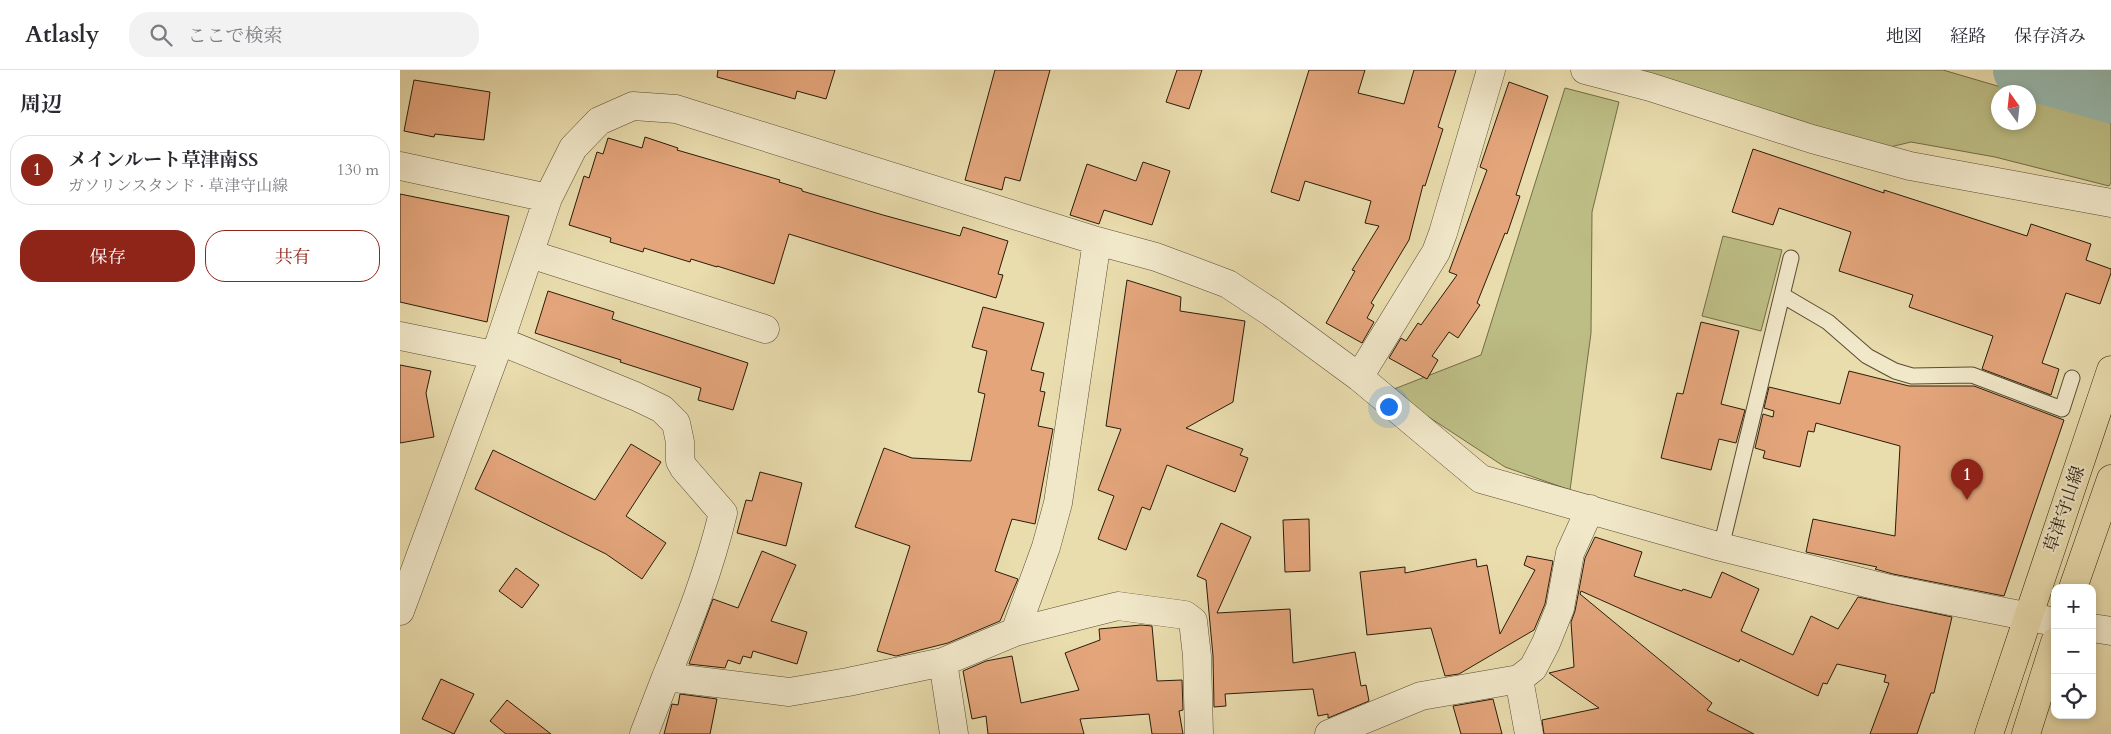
<!DOCTYPE html>
<html lang="ja">
<meta charset="utf-8">
<style>
:root{--surface:#fff;--page:#f2f2f3;--text:#2b2b33;--muted:#7c7c81;--line:#e1e1e2;--accent:#8f2418}
body{margin:0;font-family:Cardo,"Noto Serif JP",serif;background:var(--page);color:var(--text)}
.controls{position:absolute;right:15px;bottom:15px;display:grid;overflow:hidden;border-radius:10px;box-shadow:0 2px 8px #0003}
.controls button{width:45px;height:45px;display:grid;place-items:center;padding:0;border:0;border-bottom:1px solid var(--line);background:var(--surface);color:var(--text);font:25px sans-serif}
.compass{position:absolute;left:1591px;top:15px;width:45px;height:45px;border-radius:50%;background:var(--surface);box-shadow:0 2px 8px #0003;rotate:345deg}
.you{position:absolute;left:988px;top:336px;width:18px;height:18px;margin:-12px;border:4px solid #fff;border-radius:50%;background:#1a73e8;box-shadow:0 0 0 8px #1a73e833}
.badge{display:grid;place-items:center;width:32px;height:32px;border-radius:50%;background:var(--accent);color:#fff;font-size:16px;font-weight:700}
.pin{position:absolute;translate:-50% -41px;filter:drop-shadow(0 1px 2px #0008)}
.pin::after{content:'';position:absolute;top:26px;width:18px;height:15px;background:inherit;clip-path:polygon(0 0,100% 0,50% 100%)}
.list{margin:0;padding:0;list-style:none}
h2{display:flex;justify-content:space-between;align-items:center;height:65px;margin:0;padding:0 20px;font-size:21px}
h2 small{font-size:16px;font-weight:400;color:var(--muted)}
.list li{display:grid;grid-template-columns:32px 1fr auto;gap:15px;align-items:center;box-sizing:border-box;height:70px;margin:0 10px 10px;padding:0 10px;border:1px solid var(--line);border-radius:20px}
.list b{display:block;font-size:19px;white-space:nowrap}
.list p{margin:0;font-size:16px;white-space:nowrap;color:var(--muted)}
.list em{font-size:16px;font-style:normal;color:var(--muted)}
.actions{display:flex;gap:10px;padding:15px 20px}
.actions a{flex:1;padding:11px 0;border:1px solid var(--accent);border-radius:20px;text-align:center;font-size:18px;color:var(--accent)}
.actions .main{background:var(--accent);color:#fff}
.icon{flex:none;width:28px;height:28px;fill:none;stroke:currentColor;stroke-width:2;stroke-linecap:round;stroke-linejoin:round}
.map{position:relative;flex:none;width:1711px;height:664px;overflow:hidden}
header{display:flex;align-items:center;gap:30px;box-sizing:border-box;height:70px;padding:0 25px;background:var(--surface);border-bottom:1px solid var(--line)}
header strong{font-size:24px}
nav{display:flex;gap:28px;margin-inline-start:auto;font-size:18px}
.search{width:350px;height:45px;background:var(--page);display:flex;align-items:center;gap:12px;box-sizing:border-box;padding:0 18px;border-radius:20px;color:var(--muted);font-size:19px}
main{display:flex}
aside{flex:1;background:var(--surface)}
.map>svg:first-child{display:block}
</style>
<header>
<strong>Atlasly</strong>
<div class="search"><svg class="icon" aria-label="search" viewBox="0 0 24 24"><circle cx="10" cy="10" r="6"/><path d="M15 15l6 6"/></svg>ここで検索</div>
<nav><a>地図</a><a>経路</a><a>保存済み</a></nav>
</header>
<main>
<aside>
<h2>周辺<small></small></h2>
<ul class="list">
<li><span class="badge">1</span><div><b>メインルート草津南SS</b><p>ガソリンスタンド · 草津守山線</p></div><em>130 m</em></li>
</ul>
<div class="actions"><a class="main">保存</a><a>共有</a></div>
</aside>
<div class="map">
<svg width="1711" height="664" viewBox="0 0 1711 664">
<rect width="100%" height="100%" fill="#e9dcad"/>
<filter id="stains"><feTurbulence type="fractalNoise" baseFrequency=".004" numOctaves="4"/><feColorMatrix values="0 0 0 0 .2 0 0 0 0 .09 0 0 0 0 .02 0 0 0 .5 -.17"/></filter>
<radialGradient id="worn" r=".72"><stop offset=".6" stop-color="#630" stop-opacity="0"/><stop offset="1" stop-color="#630" stop-opacity=".3"/></radialGradient>
<path fill="#bdbe85" stroke="#736d48" d="M1216,0H1543L1618,22H1598V52H1628L1629,25L1711,53V113L1709,116L1595,87L1511,72L1486,78Z
M1165,18L1219,32L1192,142L1191,263L1170,420L1105,397L989,321L1081,285Z
M1323,166L1382,180L1361,261L1302,246Z"/>
<g fill="none" stroke-linecap="round" stroke-linejoin="round">
<path stroke="#98baaf" stroke-width="56" d="M1621,0L1711,25"/>
</g>
<path fill="#e4a57b" stroke="#291c0a" d="M318,0H435L426,29L397,21L395,29L317,7Z
M595,0H650L620,111L605,107L602,120L565,110Z
M777,0H802L789,39L766,32Z
M909,0H965L958,23L1004,34L1014,0H1056L1038,57L1043,59L1025,116L1023,115L1009,170L971,233L974,235L967,248L974,252L962,273L926,253L955,201L952,200L979,156L965,153L971,131L905,111L899,131L871,122Z
M14,10L90,22L84,70L35,64L34,67L4,61Z
M1109,12L1148,26L1116,125L1120,126L1107,164L1105,163L1077,233L1080,235L1058,268L1049,262L1032,286L1038,290L1027,309L989,288L1001,268L1006,271L1018,253L1021,255L1057,205L1049,202L1087,100L1080,97Z
M245,67L278,78L277,80L380,110L379,112L402,119V121L483,145L560,166L563,157L608,171L598,204L603,205L596,228L389,164L374,214L317,196V197L291,189L290,192L244,178L243,182L210,172L211,168L169,155L184,106L189,108L197,82L203,84L208,68L242,78Z
M1353,79L1484,123V120L1627,166L1631,154L1691,174L1686,190L1711,199V203L1700,234L1666,223L1642,293L1659,299L1651,325L1582,299L1593,266L1509,237L1513,225L1439,201L1451,162L1379,138L1373,155L1332,142Z
M743,92L770,101L752,155L704,140L699,154L670,145L687,94L736,111Z
M0,124L109,146L87,252L0,232Z
M727,210L781,227L780,241L845,251L833,332L786,358L843,379L840,385L848,388L835,422L767,395L750,440L742,437L726,480L698,469L714,426L698,420L721,359L706,356Z
M148,221L214,242L212,249L348,293L333,340L298,330L301,318L220,292L221,290L135,263Z
M583,237L644,253L631,300L644,303L640,321L645,322L638,356L653,359L635,454L612,449L595,501L618,509L600,551L548,573L496,586L477,581L510,476L455,457L484,378L512,388L571,391L585,324L578,322L587,281L572,277Z
M1301,252L1339,261L1321,334L1345,340L1336,373L1319,369L1311,400L1261,388L1277,323L1283,324Z
M0,295L31,301L26,323L34,367L0,373Z
M1449,301L1509,316H1574L1664,350L1604,526L1493,504L1475,499L1477,497L1406,482L1413,449L1495,466L1500,376L1416,353L1414,362L1408,361L1400,397L1363,388L1365,381L1355,378L1363,344L1373,347L1374,341L1364,338L1369,317L1440,334Z
M231,374L261,392L226,446L266,473L242,509L206,484L75,419L93,380L195,430Z
M360,402L402,413L386,476L337,463L346,430L352,431Z
M909,449L910,501L885,502L883,450Z
M821,453L851,467L817,543L890,539L893,593L955,582L961,616L966,615L969,631L928,648V644L918,646L913,619L825,624L826,636L814,637L813,586L806,510L797,506Z
M1195,467L1242,482L1234,506L1282,521L1283,519L1311,528L1322,502L1359,519L1341,561L1393,585L1411,546L1438,559L1458,527L1552,547L1534,623H1531L1517,664H1470L1489,613L1484,612L1486,605L1437,594L1427,614L1423,613L1418,626L1340,589L1339,592L1181,521L1180,524L1312,633L1307,640L1354,664H1144L1142,650L1199,638L1149,603L1174,597L1171,552L1175,541L1185,488Z
M362,481L396,495L371,551L407,562L397,594L353,581L351,588L343,586L340,594L328,590L325,598L289,594L313,529L338,538Z
M1127,486L1153,491L1145,534L1134,560L1059,604L1045,606L1031,558L967,565L960,502L1005,497V503L1076,489L1077,497L1087,495L1100,564L1135,500L1124,495Z
M116,498L139,515L122,538L99,521Z
M741,555L752,556L757,611L782,610L783,640L779,641L783,664H752L749,644L680,649L684,664H588L586,646L572,649L563,601L586,591L612,586L621,633L679,620L665,583L700,570L699,559Z
M41,609L74,624L54,664L22,649Z
M280,624L317,629L310,664H264L272,634L278,635Z
M1093,629L1102,664H1061L1053,636Z
M107,630L151,664H106L90,651Z"/>
<g fill="none" stroke-linecap="round" stroke-linejoin="round">
<g stroke="#594c33" stroke-width="17">
<path id="service" d="M1382,225L1428,252L1467,286L1495,301L1512,306L1572,305L1662,339L1672,308
M1321,477L1391,188"/>
</g>
<g stroke="#594c33" stroke-width="29">
<path id="minor" d="M1185,0L1250,17L1412,69L1510,96L1711,133
M0,96L148,128
M130,184L365,259
M0,266L93,285
M100,271L235,326L262,339L276,353L280,372V391L284,398L323,443C309,501 289,552 266,607
M959,307L1036,182L1043,163L1091,0
M0,541L100,271L148,128L173,78L199,51L233,36L276,39L697,171L756,187L828,214L872,243L959,307L1081,409L1321,477L1490,519L1655,552
M1692,558L1711,561
M615,562L646,477L658,433L697,171
M543,592L554,664
M1119,609L1129,664
M244,664L266,607L389,622L448,612L543,592L615,562L718,536L785,545L793,551L797,586L799,664
M929,664L1021,626L1119,609L1133,598L1146,573L1160,538L1170,483L1190,439"/>
</g>
<g stroke="#291c0a" stroke-width="29">
<path id="primary" d="M1673,518L1711,409
M1589,664L1711,300
M1626,664L1655,572"/>
</g>
<use href="#service" stroke="#f1e8ca" stroke-width="15"/>
<use href="#minor" stroke="#f1e8ca" stroke-width="28"/>
<use href="#primary" stroke="#e9dcad" stroke-width="28"/>
</g>
<g text-anchor="middle" stroke-width="4.5" stroke-linejoin="round" paint-order="stroke">
<g font-size="18" fill="#291c0a" stroke="#f1e8ca">
<text transform="translate(1664 439) rotate(-71)" y="6">草津守山線</text>
</g>
</g>
<rect width="100%" height="100%" filter="url(#stains)"/>
<rect width="100%" height="100%" fill="url(#worn)"/>
</svg>
<div class="controls">
<button>+</button>
<button>−</button>
<button><svg class="icon" aria-label="locate" viewBox="0 0 24 24"><circle cx="12" cy="12" r="6"/><path d="M12 2v4M12 18v4M2 12h4M18 12h4"/></svg></button>
</div>
<svg class="compass" viewBox="-18 -18 36 36"><path d="M0-13l5 13h-10z" fill="#e53935"/><path d="M0 13l5-13h-10z" fill="#7c7c81"/></svg>
<div class="you"></div>
<div class="pin badge" style="left:1567px;top:430px">1</div>
</div>
</main>
